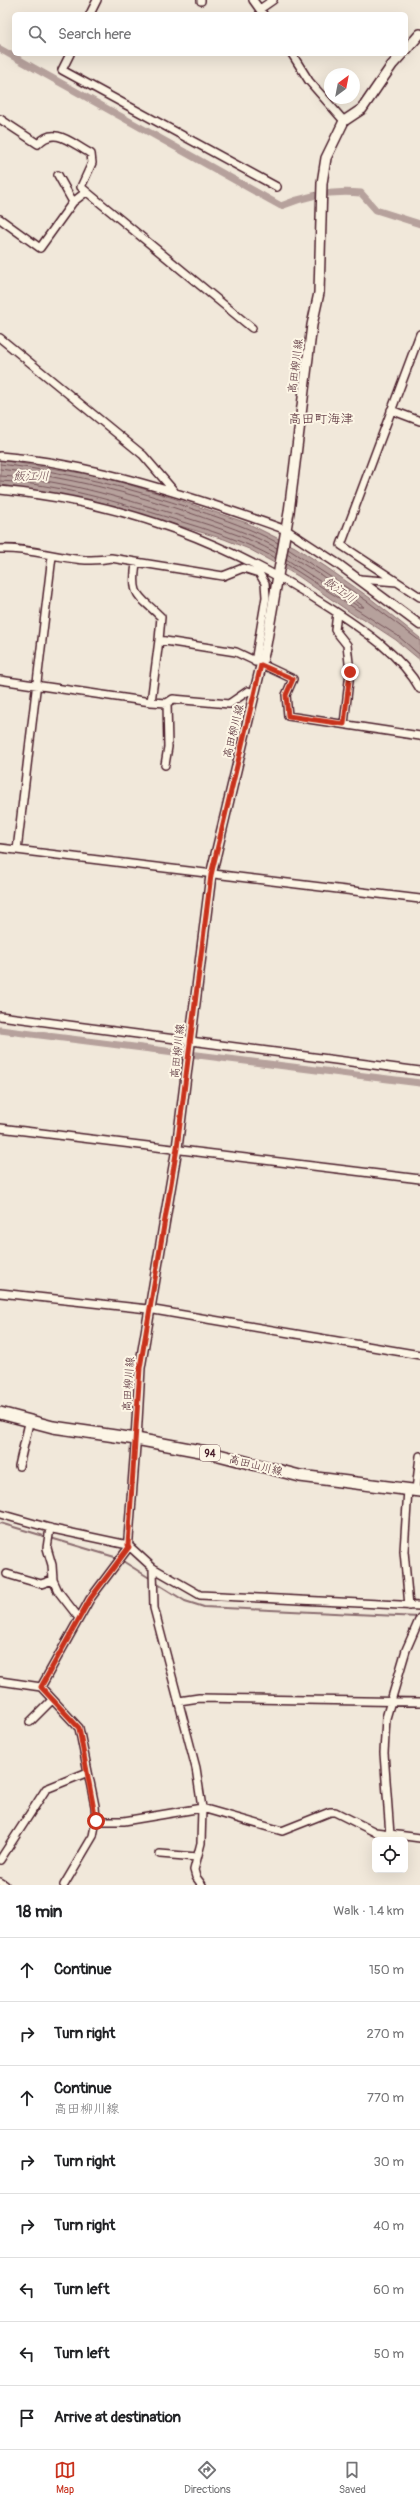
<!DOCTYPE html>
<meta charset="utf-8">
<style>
:root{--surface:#fff;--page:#f6f6f6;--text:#202124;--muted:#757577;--line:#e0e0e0;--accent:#c8321e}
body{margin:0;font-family:Pangolin,"Klee One",sans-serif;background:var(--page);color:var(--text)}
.controls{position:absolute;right:12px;bottom:12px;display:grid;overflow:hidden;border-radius:6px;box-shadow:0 4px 16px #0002}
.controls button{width:36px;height:36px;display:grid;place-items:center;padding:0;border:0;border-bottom:1px solid var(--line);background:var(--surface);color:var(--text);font:20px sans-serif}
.compass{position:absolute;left:324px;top:68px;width:36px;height:36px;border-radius:50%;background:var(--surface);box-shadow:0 4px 16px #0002;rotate:32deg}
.stop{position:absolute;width:12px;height:12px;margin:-9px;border:3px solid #c8321e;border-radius:50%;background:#fff}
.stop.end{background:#c8321e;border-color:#fff;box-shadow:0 1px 4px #0008}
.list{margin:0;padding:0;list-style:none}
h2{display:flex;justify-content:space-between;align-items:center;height:52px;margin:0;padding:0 16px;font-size:17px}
h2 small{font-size:13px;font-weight:400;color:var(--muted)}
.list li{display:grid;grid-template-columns:26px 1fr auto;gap:12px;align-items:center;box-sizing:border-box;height:64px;padding:0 16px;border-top:1px solid var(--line)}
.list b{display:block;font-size:15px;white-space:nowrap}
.list p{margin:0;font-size:13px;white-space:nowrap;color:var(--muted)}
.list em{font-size:13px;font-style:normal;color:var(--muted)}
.icon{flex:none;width:22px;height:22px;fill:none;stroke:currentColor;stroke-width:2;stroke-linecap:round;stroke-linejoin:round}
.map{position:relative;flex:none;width:420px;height:1885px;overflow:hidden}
.search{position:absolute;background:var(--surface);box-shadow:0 4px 16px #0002;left:12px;right:12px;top:12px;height:44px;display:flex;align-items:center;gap:10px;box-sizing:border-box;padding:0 14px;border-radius:6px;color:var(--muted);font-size:15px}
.sheet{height:564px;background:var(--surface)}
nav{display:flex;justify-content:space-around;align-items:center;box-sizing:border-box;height:56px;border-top:1px solid var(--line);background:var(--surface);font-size:11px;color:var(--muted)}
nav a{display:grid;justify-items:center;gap:2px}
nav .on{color:var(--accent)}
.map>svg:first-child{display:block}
</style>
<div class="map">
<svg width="420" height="1885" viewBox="0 0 420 1885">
<rect width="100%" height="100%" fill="#f1e8da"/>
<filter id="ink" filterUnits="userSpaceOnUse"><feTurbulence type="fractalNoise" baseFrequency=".025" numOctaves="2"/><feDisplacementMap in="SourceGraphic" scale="8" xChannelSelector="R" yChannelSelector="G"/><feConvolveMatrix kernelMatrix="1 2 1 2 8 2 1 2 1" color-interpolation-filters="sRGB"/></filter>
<g filter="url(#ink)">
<path fill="#b6a19c" stroke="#8b6d6f" d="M0,460L100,476L170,497L247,523L295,547L326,567L370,598L420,638V660L396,640L361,617H357L298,576L249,549L224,539L96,501L0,485Z"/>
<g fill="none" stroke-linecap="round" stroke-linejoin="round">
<path stroke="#755358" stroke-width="1" d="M0,464C68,472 131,488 196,510C224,519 252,529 278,543
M0,469C66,477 129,492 193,514C221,524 250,533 277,548
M0,476C59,479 118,497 174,514C209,525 245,535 276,553
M0,481C59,484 117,502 173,519C208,530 243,540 275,558
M288,549L367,601L420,641
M286,559L359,607H364L321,575L287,554
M286,564L398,636L420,655"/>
<path stroke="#8b6d6f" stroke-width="2" d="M0,1523L118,1558L151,1579
M156,1583L185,1601L204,1607L419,1617"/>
<path stroke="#b6a19c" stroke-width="7" d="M0,49L281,206C307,195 333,190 361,193L376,210L420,224
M0,1030L420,1083"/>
<g stroke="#4a1f2b" stroke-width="10">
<path id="minor" d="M253,0L263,14
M201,1V0
M260,9L273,0
M90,14L97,0
M70,54L62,70L277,187
M292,54L309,81L344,121
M0,119L38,144C54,126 70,142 88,152L91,154L92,163L81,187L252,328
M58,175L73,202
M0,219L40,248L73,202L86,192
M420,334L341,545L420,597
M0,338L143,455L174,491
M391,410L420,421
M0,456C74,462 143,482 214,505C238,513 262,521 286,530
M0,490C124,502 229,542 333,610C365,631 401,655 420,689
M0,549C38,547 73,566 111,558L223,576L243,568L259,573L265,583L266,597L255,662
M136,563C131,598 138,594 161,617L159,640
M359,579L397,582
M337,613L335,630L347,645L350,672L344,724
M0,680L151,702L159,640L236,652L293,679L286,695L288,716L420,736
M151,702L167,703L173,699L229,704L248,691L255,693
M165,765L168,747L167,703
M0,848L420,899
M17,850L52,556
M0,1016L420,1071
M0,1128L420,1179
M0,1293L148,1309L420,1355
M19,1466L29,1423
M408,1489L404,1551L409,1606
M416,1490L420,1456
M0,1514L53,1529L128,1545L153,1568L200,1595L420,1606
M50,1528L47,1548L52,1565L53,1580L58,1591L79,1618
M153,1568L154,1608L196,1768L202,1808L201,1843L194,1870L196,1877L202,1885
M7,1574L41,1584L53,1580
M0,1681L41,1687
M179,1701L199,1698L420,1702
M30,1722L52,1700
M96,1821H124L202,1808L282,1831L330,1812H335L375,1832L420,1838
M390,1835L384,1753L386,1718L406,1650L420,1618
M160,1854L197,1857
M0,1860L46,1789L88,1772
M0,1882L5,1885
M64,1885L93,1836L96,1821L95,1806L79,1728L41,1687L90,1599L129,1547"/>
</g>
<g stroke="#4a1f2b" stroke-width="11">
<path id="tertiary" d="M286,530L338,564L420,625
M128,1545L136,1439"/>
</g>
<g stroke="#4a1f2b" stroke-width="12">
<path id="secondary" d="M406,50L420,34
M136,1439L140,1368L177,1148L211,875L266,645L289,512L312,325L319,293L322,183L326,158L344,121L362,109L392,65L402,54"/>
</g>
<g stroke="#4a1f2b" stroke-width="14">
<path id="primary" d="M0,1413L53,1427L136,1439L211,1453L300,1476L420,1491"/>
</g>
<use href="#minor" stroke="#fcf5e5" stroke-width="7"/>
<use href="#tertiary" stroke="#fcf5e5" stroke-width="8"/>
<use href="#secondary" stroke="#fcf5e5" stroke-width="9"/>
<use href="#primary" stroke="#fcf5e5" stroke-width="11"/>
</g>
</g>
<g fill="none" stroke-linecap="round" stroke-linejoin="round" filter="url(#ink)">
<path stroke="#c8321e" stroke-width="5" d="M96,1821L79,1728L41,1687L90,1599L129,1547L128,1545L140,1368L177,1148L211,875L261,665L293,679L286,695L288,716L344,724L350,672"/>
</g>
<g text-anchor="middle" stroke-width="4" stroke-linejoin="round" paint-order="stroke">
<rect fill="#fcf5e5" stroke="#7f5f63" stroke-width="1" x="200" y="1445" width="20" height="16" rx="3"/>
<g font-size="10" font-weight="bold" fill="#4a1f2b">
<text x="210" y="1457">94</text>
</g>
<g font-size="11" fill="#4a1f2b" stroke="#fcf5e5">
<text transform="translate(295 366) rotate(-83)" y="4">高田柳川線</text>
<text transform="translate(233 731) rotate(-76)" y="4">高田柳川線</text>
<text transform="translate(177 1051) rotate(-84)" y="4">高田柳川線</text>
<text transform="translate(128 1384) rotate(-86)" y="4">高田柳川線</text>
<text transform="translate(256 1465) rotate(14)" y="4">高田山川線</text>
</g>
<g font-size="12" font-style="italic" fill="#704c53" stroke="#fcf5e5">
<text x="31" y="480">飯江川</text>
<text transform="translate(340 590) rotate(36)" y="4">飯江川</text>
</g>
<g font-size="13" fill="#4a1f2b" stroke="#fcf5e5">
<text x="321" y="423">高田町海津</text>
</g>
</g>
</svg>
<div class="controls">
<button><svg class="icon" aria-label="locate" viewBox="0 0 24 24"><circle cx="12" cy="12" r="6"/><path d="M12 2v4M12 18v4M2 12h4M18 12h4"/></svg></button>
</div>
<svg class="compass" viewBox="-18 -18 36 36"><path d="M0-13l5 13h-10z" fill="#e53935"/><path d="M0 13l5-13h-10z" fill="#757577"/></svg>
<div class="stop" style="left:96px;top:1821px"></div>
<div class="stop end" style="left:350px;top:672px"></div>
<div class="search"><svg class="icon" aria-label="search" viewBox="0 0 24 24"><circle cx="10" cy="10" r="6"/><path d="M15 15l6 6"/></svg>Search here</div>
</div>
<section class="sheet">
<h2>18 min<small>Walk · 1.4 km</small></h2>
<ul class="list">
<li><svg class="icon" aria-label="ahead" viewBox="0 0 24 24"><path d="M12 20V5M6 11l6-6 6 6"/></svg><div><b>Continue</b></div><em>150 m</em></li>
<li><svg class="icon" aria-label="right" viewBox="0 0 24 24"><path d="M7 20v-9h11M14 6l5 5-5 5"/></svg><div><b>Turn right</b></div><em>270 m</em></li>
<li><svg class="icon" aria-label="ahead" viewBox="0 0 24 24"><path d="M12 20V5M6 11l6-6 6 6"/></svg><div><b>Continue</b><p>高田柳川線</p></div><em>770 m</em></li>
<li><svg class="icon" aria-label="right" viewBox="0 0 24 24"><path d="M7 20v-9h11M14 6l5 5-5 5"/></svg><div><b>Turn right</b></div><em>30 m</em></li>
<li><svg class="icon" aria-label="right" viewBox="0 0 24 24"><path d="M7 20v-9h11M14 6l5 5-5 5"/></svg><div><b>Turn right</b></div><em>40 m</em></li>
<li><svg class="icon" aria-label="left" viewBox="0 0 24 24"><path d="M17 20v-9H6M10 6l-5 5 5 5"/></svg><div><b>Turn left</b></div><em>60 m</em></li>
<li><svg class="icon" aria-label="left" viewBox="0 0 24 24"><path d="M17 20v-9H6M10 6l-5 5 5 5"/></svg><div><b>Turn left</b></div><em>50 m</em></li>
<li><svg class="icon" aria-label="arrive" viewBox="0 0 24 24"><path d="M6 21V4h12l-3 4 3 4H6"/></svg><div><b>Arrive at destination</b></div></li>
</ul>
</section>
<nav>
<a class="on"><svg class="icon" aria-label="map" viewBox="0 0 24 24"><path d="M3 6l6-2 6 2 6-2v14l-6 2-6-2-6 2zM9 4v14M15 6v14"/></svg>Map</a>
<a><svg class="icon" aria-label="directions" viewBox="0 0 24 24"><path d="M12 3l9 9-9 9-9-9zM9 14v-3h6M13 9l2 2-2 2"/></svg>Directions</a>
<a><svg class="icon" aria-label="saved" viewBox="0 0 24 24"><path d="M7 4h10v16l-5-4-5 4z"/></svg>Saved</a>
</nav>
